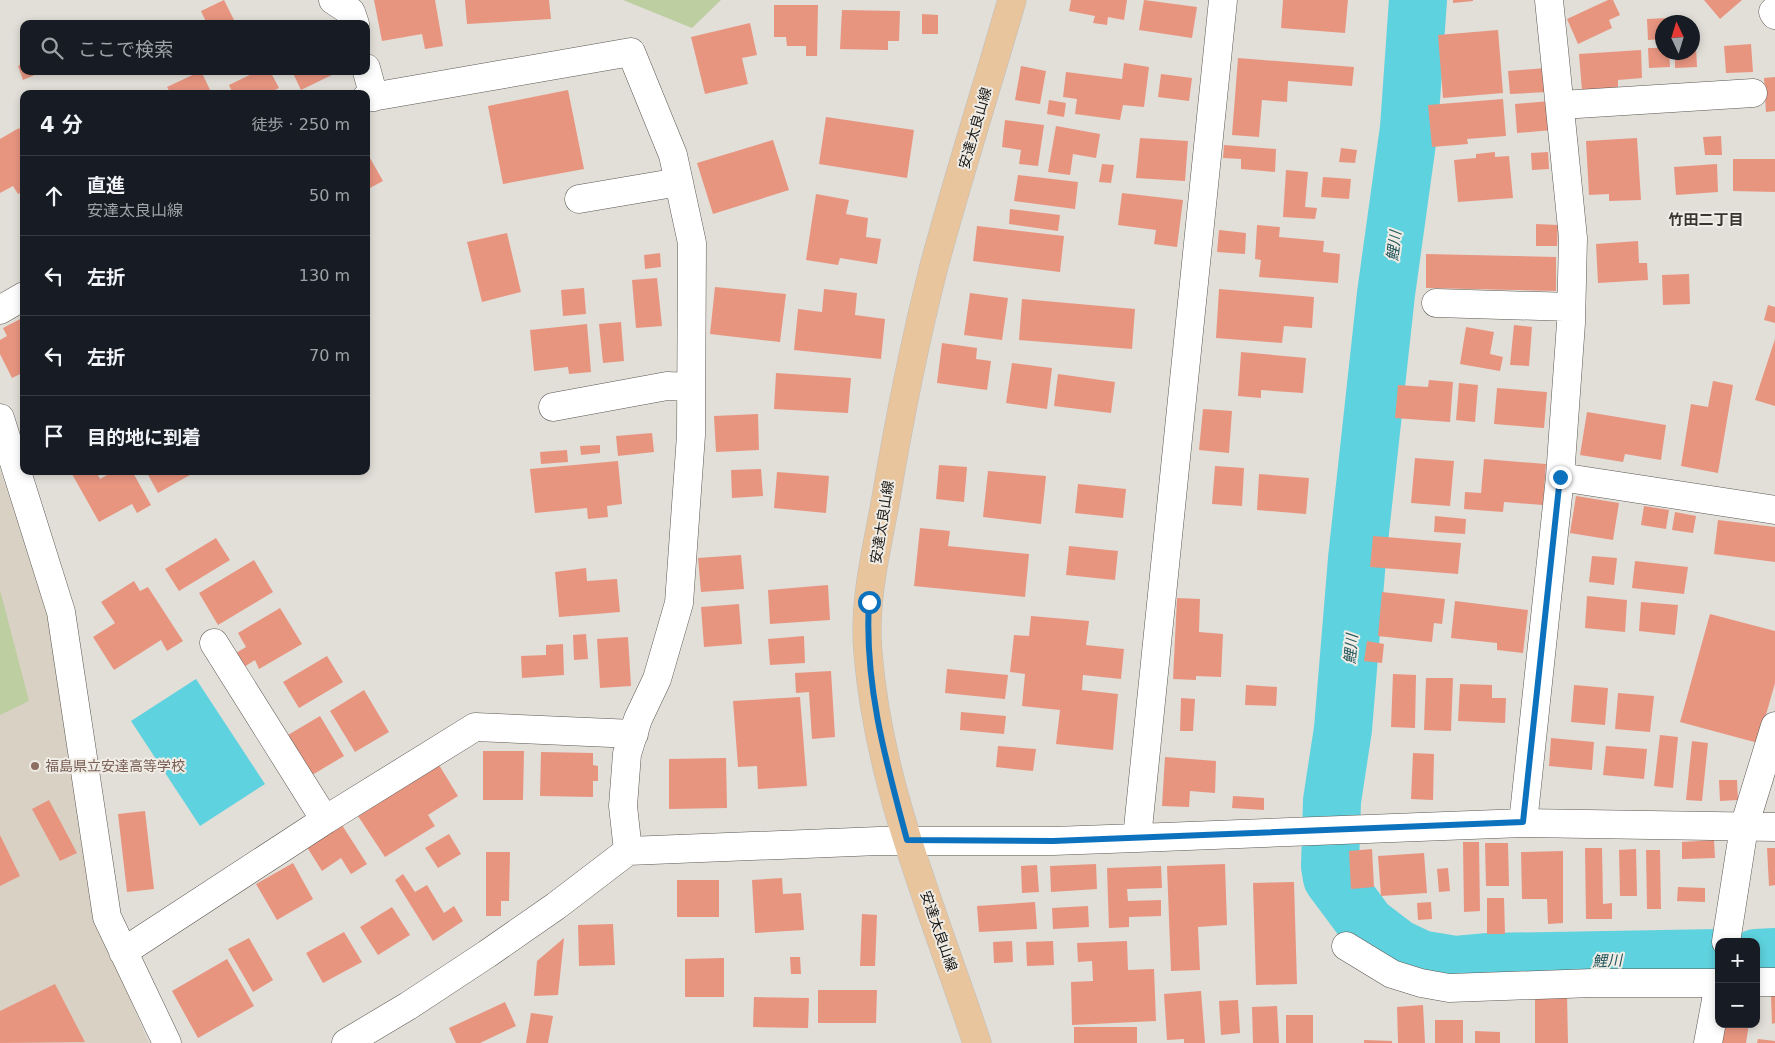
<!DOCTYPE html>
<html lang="ja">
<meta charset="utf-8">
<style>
:root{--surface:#171b24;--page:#20242c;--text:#f1f3f6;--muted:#9ea1a6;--line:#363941}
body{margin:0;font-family:"DejaVu Sans","Noto Sans JP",sans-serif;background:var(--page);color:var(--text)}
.controls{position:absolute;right:15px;bottom:15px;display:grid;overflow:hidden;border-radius:10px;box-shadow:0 2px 8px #0003}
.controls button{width:45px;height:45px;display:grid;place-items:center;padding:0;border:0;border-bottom:1px solid var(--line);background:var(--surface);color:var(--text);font:25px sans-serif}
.compass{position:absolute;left:1655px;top:15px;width:45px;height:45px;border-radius:50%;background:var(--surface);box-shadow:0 2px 8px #0003;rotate:356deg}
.stop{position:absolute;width:15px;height:15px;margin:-11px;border:4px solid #0d72be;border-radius:50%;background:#fff}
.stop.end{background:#0d72be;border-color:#fff;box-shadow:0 1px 5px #0008}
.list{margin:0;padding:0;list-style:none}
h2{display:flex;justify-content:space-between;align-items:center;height:65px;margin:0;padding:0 20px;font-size:21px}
h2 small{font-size:16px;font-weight:400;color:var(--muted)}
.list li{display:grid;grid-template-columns:32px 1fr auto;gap:15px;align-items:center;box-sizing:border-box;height:80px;padding:0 20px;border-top:1px solid var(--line)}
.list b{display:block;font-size:19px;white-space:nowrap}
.list p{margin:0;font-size:16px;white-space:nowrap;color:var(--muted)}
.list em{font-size:16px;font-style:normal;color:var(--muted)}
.icon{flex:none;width:28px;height:28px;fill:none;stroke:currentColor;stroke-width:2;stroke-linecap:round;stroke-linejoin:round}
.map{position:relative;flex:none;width:1775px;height:1043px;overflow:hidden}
.search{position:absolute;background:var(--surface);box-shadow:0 2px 8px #0003;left:20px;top:20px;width:350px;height:55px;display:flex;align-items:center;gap:12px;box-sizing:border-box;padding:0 18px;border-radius:10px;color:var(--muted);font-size:19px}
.panel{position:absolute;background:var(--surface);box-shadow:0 2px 8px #0003;left:20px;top:90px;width:350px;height:385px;border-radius:10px}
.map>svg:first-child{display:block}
</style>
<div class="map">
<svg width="1775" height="1043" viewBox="0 0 1775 1043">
<rect width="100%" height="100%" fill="#e2ded8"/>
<path fill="#d9d1c4" d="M0,469L49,617L93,914L149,1043H0Z"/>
<path fill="#bdcea0" d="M623,0H721L692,28Z
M0,590L29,701L0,715Z"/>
<path fill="#5ed2de" d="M196,679L265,784L200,826L131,721Z"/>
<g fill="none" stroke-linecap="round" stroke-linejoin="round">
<path stroke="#5ed2de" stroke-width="58" d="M1418,0L1409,128L1386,294L1357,559L1343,729L1332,801L1330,866L1332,878L1367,925L1397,948L1420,959L1456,965L1489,962L1719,958
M1756,958L1775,957"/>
</g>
<path fill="#e89580" d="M224,0L235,22L207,24L201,11Z
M374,0H435L443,46L425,49L422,34L382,41Z
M465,0H549L551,19L467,24Z
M1071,0H1127L1124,20L1108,17L1107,25L1093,23L1095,16L1069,11Z
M1144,0L1197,7L1192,38L1139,30Z
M1283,0H1348L1345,33L1281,28Z
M1453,0H1473V1L1453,3Z
M1608,0H1613L1620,15L1609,20L1612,28L1578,44L1567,19Z
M1704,0H1742L1720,19Z
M774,5H818L817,56H806V46H787L786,37H774Z
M842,10L900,11L899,41H888V50L840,49Z
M922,14L938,15V34H922Z
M1667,18V22H1662V39L1648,40L1647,19Z
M750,23L757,55L742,58L748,84L705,94L691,37Z
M1498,30L1503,93L1443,98L1438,35Z
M1751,44L1753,72L1726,73L1724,46Z
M1692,47H1696L1697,67L1675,68V52H1692Z
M1648,48H1662V52H1669L1670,67L1649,68Z
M1641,50L1642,78L1618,80V89L1582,91L1579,54Z
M1238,58L1354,67L1352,86L1288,81L1287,102L1262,100L1259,137L1232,135Z
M24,63V71H44L23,80L18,66Z
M1124,63L1149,67L1144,107L1123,105L1120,120L1075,114L1077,99L1063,97L1066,72L1122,79Z
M1021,66L1046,71L1040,104L1015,100Z
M1546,68L1547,92L1510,94L1508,71Z
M201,71L212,94H171L167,87Z
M258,71H270L279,88L267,94H233L229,85Z
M292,71H340L301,90Z
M1161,74L1192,78L1189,101L1158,97Z
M1775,77V111L1766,112L1764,78Z
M568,90L584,169L503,184L488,106Z
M1503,99L1506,136L1467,139L1468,144L1432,147L1428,105Z
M1049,100L1066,103L1064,117L1047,114Z
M1550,101L1552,130L1517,133L1515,104Z
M826,117L914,130L907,178L819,164Z
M1005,120L1044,125L1038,166L1019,164L1021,150L1002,147Z
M1056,126L1100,134L1096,158L1073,154L1070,175L1048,172Z
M19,128L24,137V191L18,194L13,186L0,193V139Z
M1721,136L1722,155H1705L1703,137Z
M1140,138L1188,141L1185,181L1136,178Z
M1637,138L1641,200L1609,201V194L1589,195L1586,141Z
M773,140L789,190L713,214L697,163Z
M1224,145L1276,149L1275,172L1241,169V159L1223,158Z
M1341,148L1357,150L1355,163L1339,162Z
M366,151L383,181L366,190Z
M1495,152V157L1509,156L1513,198L1458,202L1454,160L1476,158V154Z
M1548,152L1549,169L1532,170L1531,153Z
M1733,159H1775V192L1733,191Z
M1102,164L1114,165L1111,183L1099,182Z
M1717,164L1718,192L1676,195L1674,167Z
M1286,170L1308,172L1305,207L1317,208L1315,219L1283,217Z
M1018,175L1078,182L1075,209L1014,201Z
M1323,177L1351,179L1349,199L1321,197Z
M1122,193L1183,200L1177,247L1154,244L1156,230L1118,225Z
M816,194L849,200L846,214L868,218L866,237L881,239L877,264L840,258L838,265L806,260Z
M1010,209L1060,215L1058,231L1009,224Z
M1536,224L1558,225L1557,246H1536Z
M1257,225L1280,227L1279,237L1324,241L1323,252L1340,254L1338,283L1259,277L1261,260L1255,259Z
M977,226L1064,236L1060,272L973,261Z
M1219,230L1246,233L1245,254L1217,252Z
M507,233L521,292L482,302L467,242Z
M1638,241L1639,263H1647L1648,280L1598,283L1596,244Z
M660,253L661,267L645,269L644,255Z
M1426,254L1556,257V291L1426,288Z
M1689,274L1690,304L1663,305L1662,275Z
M657,278L662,326L636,328L632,280Z
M715,287L786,294L780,342L710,334Z
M584,288L586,314L563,316L561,290Z
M824,289L857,293L855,315L885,319L881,359L794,350L798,309L822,312Z
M1219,289L1314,297L1312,328L1284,326L1282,343L1216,338Z
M970,293L1008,298L1002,340L964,335Z
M1022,299L1135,309L1132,349L1019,340Z
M1768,305L1775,307V323L1764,320Z
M24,317V338L20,340L24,348V372L12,378L0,354V340L7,336L3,328Z
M621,322L624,361L603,363L599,324Z
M587,324L591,372L569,374L568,367L534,371L530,330Z
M1514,325L1532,327L1529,366L1510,365Z
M1466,327L1494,332L1490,354L1503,357L1500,371L1460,364Z
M1775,339V406L1755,400Z
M942,343L977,348L976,359L991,361L987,390L937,383Z
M1241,352L1306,358L1303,393L1261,390V398L1238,396Z
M1012,363L1052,368L1047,409L1006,403Z
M776,373L851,378L848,413L774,409Z
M1058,374L1115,382L1111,413L1054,406Z
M1429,380L1453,382L1450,422L1395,418L1398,385L1428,387Z
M1713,381L1733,385L1718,473L1681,466L1691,404L1708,407Z
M1459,383L1478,385L1475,422L1456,420Z
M1497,388L1547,392L1544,428L1494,424Z
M1203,409L1232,411L1229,453L1199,450Z
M1587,412L1666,425L1661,460L1625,454L1623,462L1580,455Z
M758,414L759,450L716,452L714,416Z
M652,433L654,452L618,456L616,436Z
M600,445V453L581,455L580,446Z
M567,450L568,462L541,464L540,452Z
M1415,458L1454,461L1450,506L1411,503Z
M1484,459L1546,464L1543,505L1504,502L1503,512L1464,509L1465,492L1481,493Z
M618,461L622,504L607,506L608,517L588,519L587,508L535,513L530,469Z
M939,465L967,467L964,502L936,499Z
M1215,466L1244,468L1242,506L1212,504Z
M761,469L763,496L732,498L731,470Z
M77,471H96L100,479L114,471H132L151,505L137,513L132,504L99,522L72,474Z
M146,471H197L158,493Z
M988,471L1046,476L1041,524L983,517Z
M777,472L829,476L826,513L774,508Z
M1259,474L1309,478L1306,514L1257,510Z
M1078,484L1126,489L1123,518L1075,513Z
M1576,496L1619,503L1613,540L1570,533Z
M1644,506L1669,510L1666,529L1641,525Z
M1675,512L1696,516L1693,533L1672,530Z
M1435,516L1466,519L1465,534L1434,532Z
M1718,520L1775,527V562L1714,554Z
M920,528L950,531L948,546L1029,554L1025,597L914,586Z
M1373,536L1461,543L1458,574L1370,567Z
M216,538L230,560L179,591L165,569Z
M1069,546L1118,551L1115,580L1066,575Z
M741,555L744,589L701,592L698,558Z
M1592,556L1617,558L1614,585L1589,582Z
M254,560L273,592L218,625L199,593Z
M1635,561L1688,567L1684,594L1632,588Z
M586,568L587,581L617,579L620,612L559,617L555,572Z
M134,581L140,591L148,587L183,641L167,651L161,640L114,670L93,637L115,623L101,602Z
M828,585L830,620L770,624L768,590Z
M1382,592L1445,599L1442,624L1434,623L1432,642L1378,636Z
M1587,596L1627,600L1625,632L1585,628Z
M1177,598L1200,599L1199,632L1223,634L1221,677L1196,676V680L1173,679Z
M1455,601L1528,610L1523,653L1497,650V643L1451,638Z
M1641,602L1678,605L1675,635L1639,631Z
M739,604L742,644L704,647L701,607Z
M280,608L302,644L259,669L255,660L244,667L236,653L246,647L238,633Z
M1710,614L1775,631V683L1758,743L1680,722Z
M1031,616L1089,621L1086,645L1124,649L1121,679L1083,675L1082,690L1118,694L1113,750L1056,744L1060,710L1022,706L1025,674L1010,672L1014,635L1029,636Z
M586,634L588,659L574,660L573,635Z
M804,636L805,663L770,665L768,639Z
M628,637L631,686L600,688L597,639Z
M1367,641L1384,644L1382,663L1364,661Z
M563,644L564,675L522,678L521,656L546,655V645Z
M327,656L343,682L299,708L283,682Z
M947,669L1008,675L1005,699L945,693Z
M831,671L835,737L812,739L809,692L796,693L795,673Z
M1393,674L1416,675L1415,728L1391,727Z
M1426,678H1453L1451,731L1424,730Z
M1460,684L1492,685V698H1506L1505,723L1458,721Z
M1246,685L1277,687L1276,706L1245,705Z
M1574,685L1608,688L1605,725L1571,722Z
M364,690L389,732L355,752L330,711Z
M1618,693L1654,696L1650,732L1615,729Z
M800,697L807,786L758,789L757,766L738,767L733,701Z
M1181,698L1195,699L1193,731H1180Z
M961,712L1006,716L1004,734L960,730Z
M320,716L344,756L312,775L288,735Z
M1660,735L1678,737L1673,788L1654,786Z
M1551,738L1594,742L1592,770L1549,766Z
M1692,741L1708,743L1702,801L1686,800Z
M998,746L1036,749L1033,771L996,767Z
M1606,746L1647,749L1644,779L1603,775Z
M483,751H524L523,800H483Z
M541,752L593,753V765L598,766V781H593V797L540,796Z
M1413,753L1434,754L1433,800L1411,799Z
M1165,757L1216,761L1215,793L1190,791L1189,807L1162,806Z
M726,758L727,808L669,809V759Z
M439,765L458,796L428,815L435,826L385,857L358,816Z
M1719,780H1737L1738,800L1720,801Z
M1233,796L1264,798V810L1232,808Z
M49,800L77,853L60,861L32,809Z
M145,811L154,889L127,892L118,814Z
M340,822L367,864L351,874L341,858L322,871L305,844Z
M449,834L461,854L438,868L425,848Z
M0,835L20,876L0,886Z
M1714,840L1715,858L1682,859V842Z
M1463,842H1479L1480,911L1464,912Z
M1485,843H1508L1509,886H1486Z
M1585,848H1602L1603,904L1612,903V919H1586Z
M1767,848H1775V885L1769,886Z
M1372,849L1374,887L1351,889L1349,851Z
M1636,849L1637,896H1620L1619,850Z
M1646,850H1660L1661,909H1647Z
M1563,851V923L1548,924L1547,899H1522L1521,852Z
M486,852H510L509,901H501V916H486Z
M1424,853L1427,893L1381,896L1378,856Z
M293,863L313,899L277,920L256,884Z
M1096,864L1097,889L1051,892L1050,866Z
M1225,864L1227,925L1198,927L1200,970L1171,971L1167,866Z
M1037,865L1039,892L1022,893L1021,866Z
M1161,866L1162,888L1127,889L1128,901L1161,900V916L1129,917V927L1109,928L1107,868Z
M1448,868L1450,891L1439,892L1437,869Z
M403,874L415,892L427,885L444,913L454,906L463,921L433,941L395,880Z
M782,878L783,894L801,893L804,930L755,933L752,880Z
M677,880H719V917H677Z
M1294,882L1297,984L1256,985L1253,883Z
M1678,887L1705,888V902L1677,901Z
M1487,898H1504L1505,934H1487Z
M1035,902L1037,929L979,932L977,906Z
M1431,902L1432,919L1418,920L1417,903Z
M1088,906L1089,927L1053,929L1052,908Z
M392,907L410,935L378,955L360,927Z
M862,914L877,915L875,966H860Z
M613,924L615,965L579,966L578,925Z
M344,932L362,962L323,983L306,953Z
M249,938L273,980L253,992L228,949Z
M564,938L558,995L534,996L537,961Z
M1012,941L1013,962L994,963L993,942Z
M1053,941L1054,965L1027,966L1026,942Z
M1127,941L1128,970L1154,969L1156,1021L1072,1025L1071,982L1093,981L1092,961L1078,962L1077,943Z
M790,957H800L801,974H791Z
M724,958V997H685V959Z
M227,959L254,1006L198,1038L172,991Z
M55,984L85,1042L0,1043V1011Z
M818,990H877L876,1023H818Z
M1201,991L1205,1043H1184V1039L1167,1040L1164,994Z
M1535,994H1567L1568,1043H1535Z
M1775,995V1023L1772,1024L1771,996Z
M754,997L809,998L808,1028L753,1027Z
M1238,1000L1240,1033L1221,1035L1219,1001Z
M505,1002L516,1026L480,1043H456L449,1028Z
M1423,1005L1425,1043H1398L1397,1007Z
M1277,1006L1279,1043H1253L1252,1007Z
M531,1013L553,1016L548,1043H526Z
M1286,1015H1313V1043H1286Z
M1435,1020H1463V1043H1435Z
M1725,1024H1749L1746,1043H1722Z
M1074,1027H1137V1043H1074Z
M1475,1031L1500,1032V1043H1475Z
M1758,1039L1775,1041V1043H1757Z
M1364,1040L1392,1041V1043H1364Z"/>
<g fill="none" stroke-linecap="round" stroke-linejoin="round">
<g stroke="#5b5853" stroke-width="29">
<path id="minor" d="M333,0L351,12L355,24
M1775,10L1773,12L1775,15
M366,68L374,97
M366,98L631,52L673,155L692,243L691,435L679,603L657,679L638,719L627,754L623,806L628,851
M1561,105L1753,93
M579,199L679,182
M1436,303L1571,307
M0,310L24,296
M553,407L667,386L691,387
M0,418L61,612L107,917L167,1043
M1560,477L1775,510
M214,643L325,820
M1523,823L1560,477L1571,323L1573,238L1549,0
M1137,838L1223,0
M1726,942L1744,827L1775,726
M1346,946L1392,974L1421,983L1449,988L1593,983H1719
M123,952L325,820L475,727L634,734
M1756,982H1775
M346,1043L408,1006L487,954L556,906L628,851L879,841H1053L1137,838L1523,823L1775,827
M1708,1043L1719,984"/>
</g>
<g stroke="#bebebd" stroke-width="29">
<path id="major" d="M977,1043C935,915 879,789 868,653C863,602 877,548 886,498C899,421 914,345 933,270C957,180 986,90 1012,0"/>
</g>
<use href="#minor" stroke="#fff" stroke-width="28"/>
<use href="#major" stroke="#e9c59d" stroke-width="28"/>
</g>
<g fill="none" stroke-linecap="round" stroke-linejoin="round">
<path stroke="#0d72be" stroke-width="6" d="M869,602C864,684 886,762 907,840L1053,841L1523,822L1560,477"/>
</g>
<circle fill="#8d6e63" stroke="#efebe5" stroke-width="2" cx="35" cy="766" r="5"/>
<g text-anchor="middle" stroke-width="4" stroke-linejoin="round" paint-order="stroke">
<g font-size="14" fill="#171614" stroke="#efebe5">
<text transform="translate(975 128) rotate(-74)" y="5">安達太良山線</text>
<text transform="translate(882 522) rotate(-81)" y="5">安達太良山線</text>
<text transform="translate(939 931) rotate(71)" y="5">安達太良山線</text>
</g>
<g font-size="14" fill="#785e54" stroke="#efebe5" text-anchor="start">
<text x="45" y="771">福島県立安達高等学校</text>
</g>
<g font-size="15" font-weight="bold" fill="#393631" stroke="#efebe5">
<text x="1706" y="225">竹田二丁目</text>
</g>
<g font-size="15" font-style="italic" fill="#24575c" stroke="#efebe5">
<text transform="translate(1394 246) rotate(-83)" y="5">鯉川</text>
<text transform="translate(1351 649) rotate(-85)" y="5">鯉川</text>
<text transform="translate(1607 961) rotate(-2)" y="5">鯉川</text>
</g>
</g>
</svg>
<div class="controls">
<button>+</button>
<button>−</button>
</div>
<svg class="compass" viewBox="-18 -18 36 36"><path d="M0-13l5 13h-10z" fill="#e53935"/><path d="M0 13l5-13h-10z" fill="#9ea1a6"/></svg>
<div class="stop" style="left:869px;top:602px"></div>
<div class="stop end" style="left:1560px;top:477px"></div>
<div class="search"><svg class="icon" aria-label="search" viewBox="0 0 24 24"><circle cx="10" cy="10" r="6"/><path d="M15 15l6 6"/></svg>ここで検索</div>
<section class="panel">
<h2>4 分<small>徒歩 · 250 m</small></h2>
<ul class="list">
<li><svg class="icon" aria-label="ahead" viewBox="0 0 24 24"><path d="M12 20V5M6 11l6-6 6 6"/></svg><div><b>直進</b><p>安達太良山線</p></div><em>50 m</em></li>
<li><svg class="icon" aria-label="left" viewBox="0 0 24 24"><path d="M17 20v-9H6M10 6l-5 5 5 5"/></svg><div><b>左折</b></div><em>130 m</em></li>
<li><svg class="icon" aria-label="left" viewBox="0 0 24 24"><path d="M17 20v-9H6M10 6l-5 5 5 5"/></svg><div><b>左折</b></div><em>70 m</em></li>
<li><svg class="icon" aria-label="arrive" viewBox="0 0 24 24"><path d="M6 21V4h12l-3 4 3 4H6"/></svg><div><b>目的地に到着</b></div></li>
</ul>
</section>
</div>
